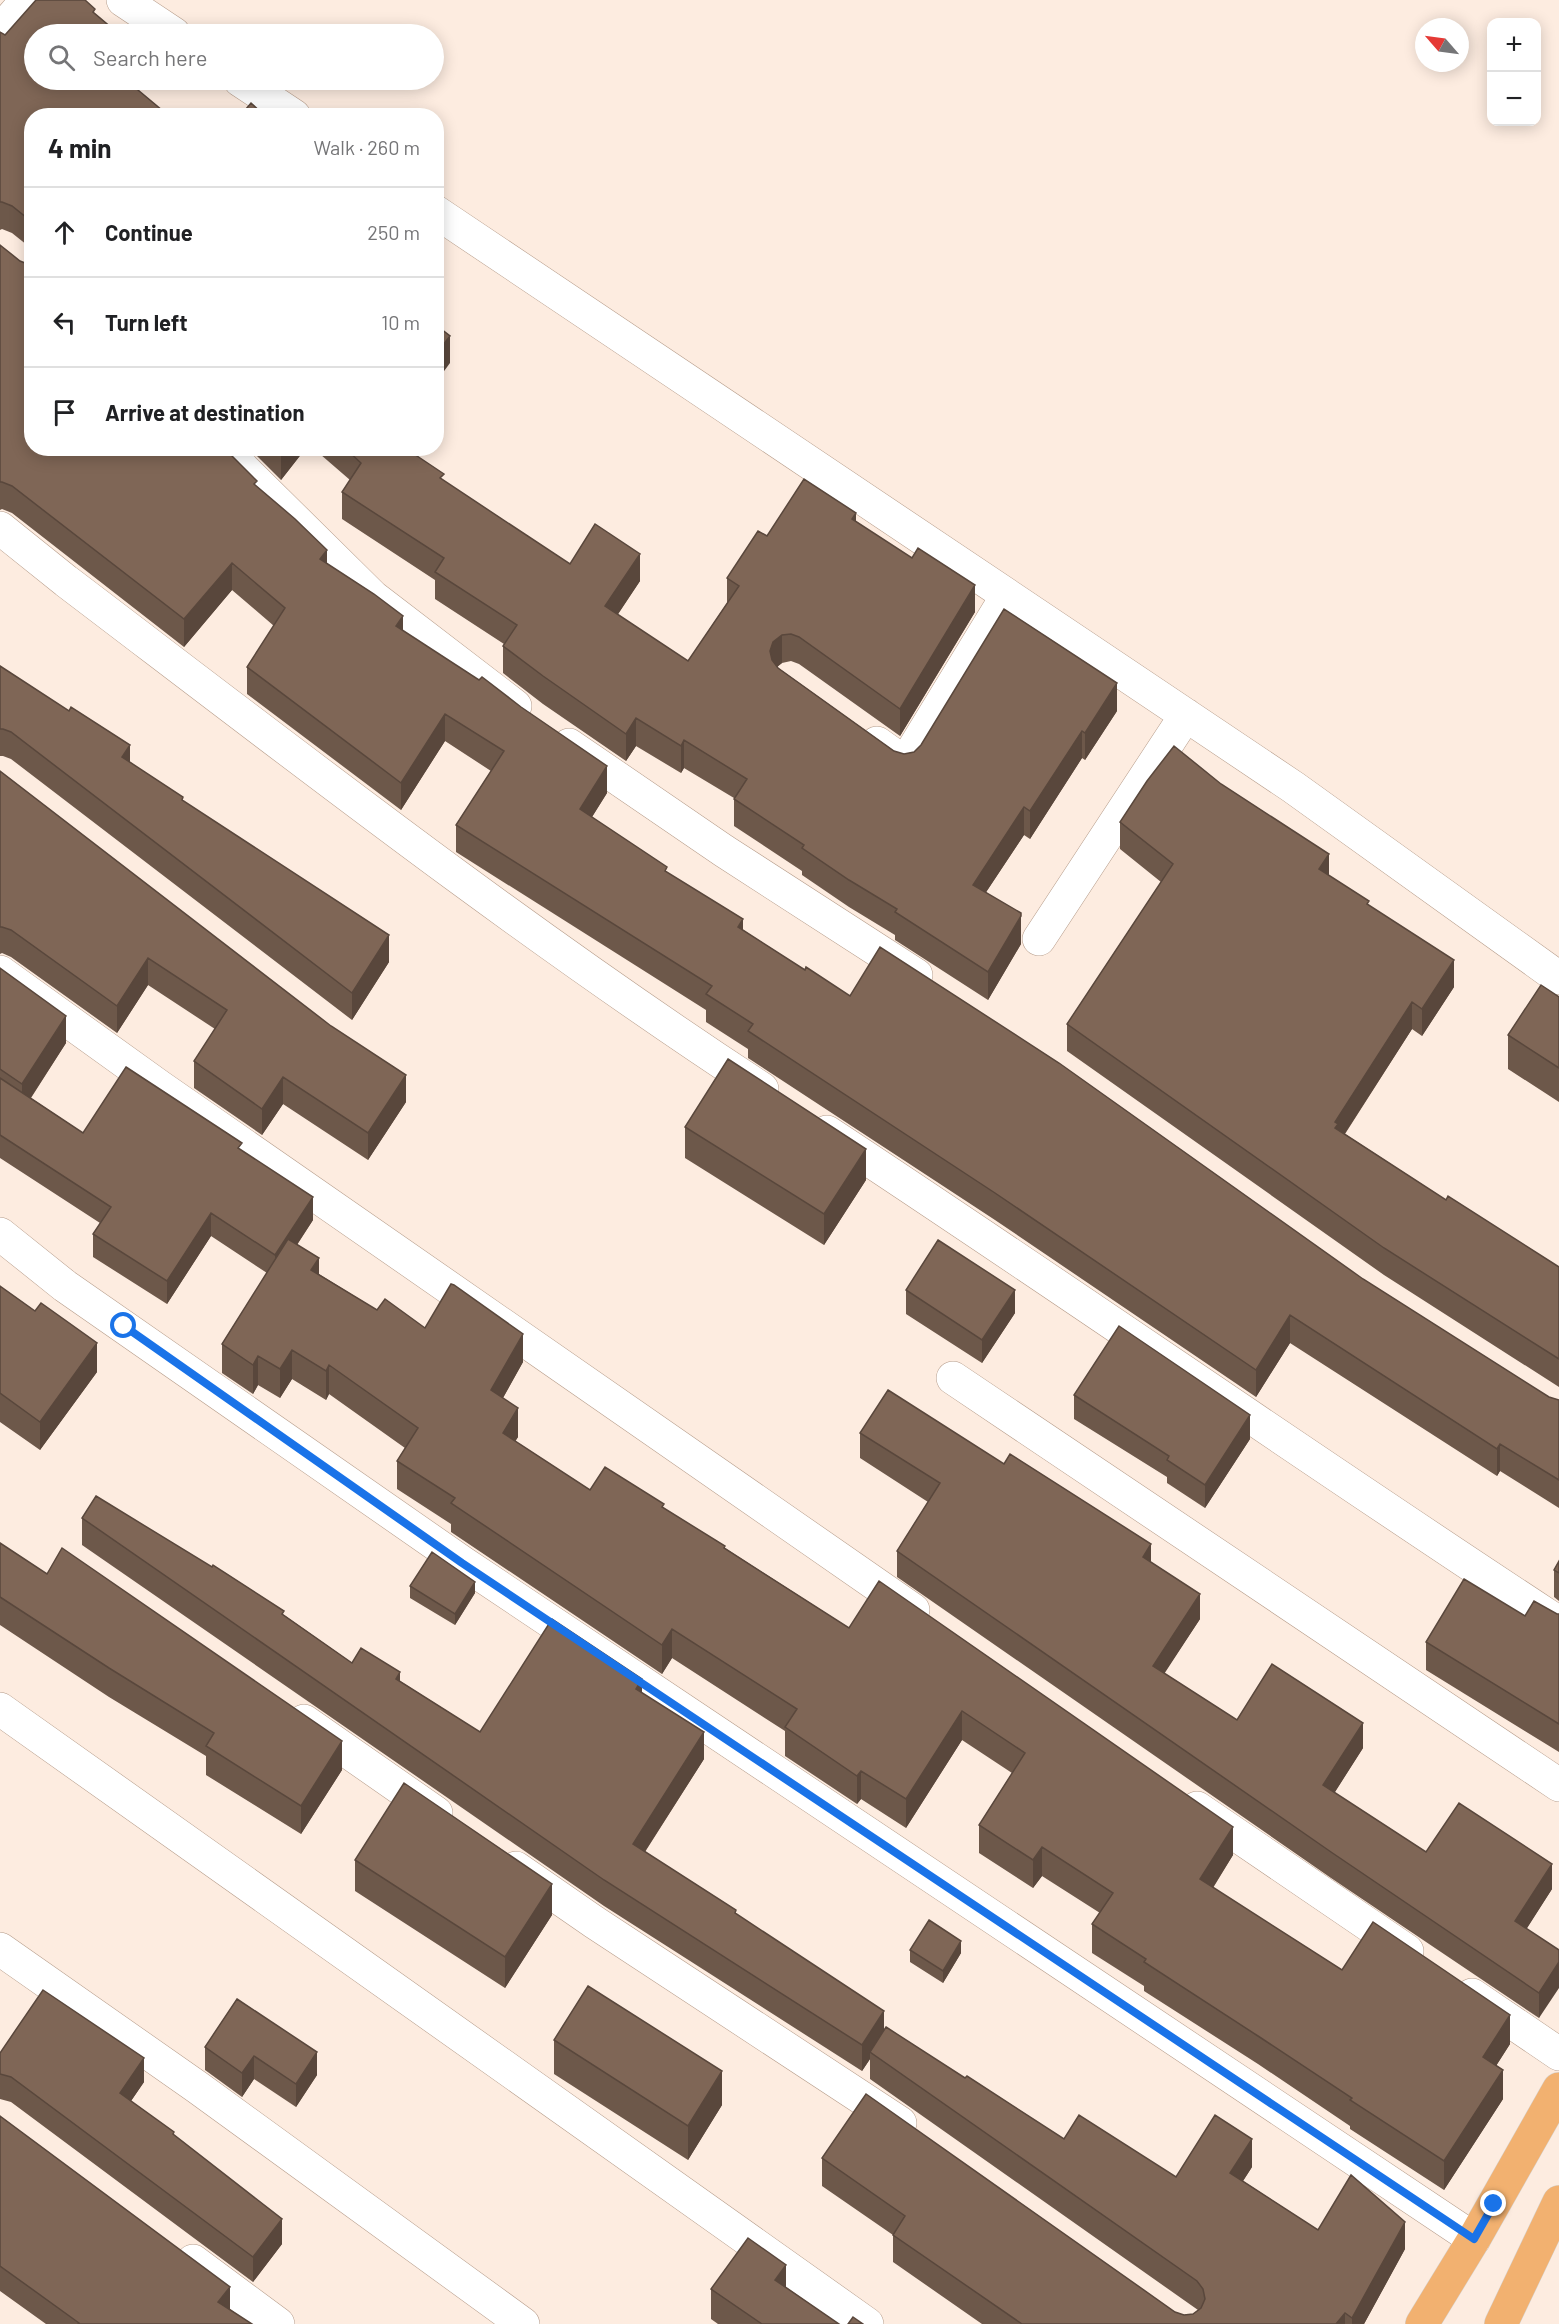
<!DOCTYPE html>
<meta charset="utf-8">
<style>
:root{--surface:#fff;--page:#f6f6f6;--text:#202124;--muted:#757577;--line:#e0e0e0}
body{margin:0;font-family:Barlow,sans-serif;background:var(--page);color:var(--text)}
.controls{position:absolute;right:18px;top:18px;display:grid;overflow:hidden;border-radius:12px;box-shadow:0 3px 15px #0003}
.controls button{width:54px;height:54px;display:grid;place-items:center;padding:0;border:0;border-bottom:2px solid var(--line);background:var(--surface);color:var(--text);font:30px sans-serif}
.compass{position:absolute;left:1415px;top:18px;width:54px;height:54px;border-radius:50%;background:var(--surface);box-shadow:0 3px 15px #0003;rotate:298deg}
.stop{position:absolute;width:18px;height:18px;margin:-14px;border:4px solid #1a73e8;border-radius:50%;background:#fff}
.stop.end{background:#1a73e8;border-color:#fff;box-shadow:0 2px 6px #0008}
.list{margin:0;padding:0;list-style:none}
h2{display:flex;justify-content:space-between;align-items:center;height:78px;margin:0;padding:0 24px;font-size:26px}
h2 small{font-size:20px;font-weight:400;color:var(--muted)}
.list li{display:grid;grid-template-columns:39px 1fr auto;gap:18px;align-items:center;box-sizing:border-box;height:90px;padding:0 24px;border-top:2px solid var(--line)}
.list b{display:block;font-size:22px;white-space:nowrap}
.list em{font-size:20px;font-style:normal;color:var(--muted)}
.icon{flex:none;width:33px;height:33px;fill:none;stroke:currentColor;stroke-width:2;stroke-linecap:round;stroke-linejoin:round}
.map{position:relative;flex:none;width:1559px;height:2324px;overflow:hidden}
.search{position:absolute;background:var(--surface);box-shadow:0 3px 15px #0003;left:24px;top:24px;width:420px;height:66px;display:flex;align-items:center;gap:15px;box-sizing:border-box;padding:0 21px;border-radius:33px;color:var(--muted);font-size:22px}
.panel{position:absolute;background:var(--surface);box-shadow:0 3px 15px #0003;left:24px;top:108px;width:420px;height:348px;border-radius:24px}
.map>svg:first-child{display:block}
</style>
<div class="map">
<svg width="1559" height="2324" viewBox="0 0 1559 2324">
<rect width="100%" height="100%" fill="#fdece0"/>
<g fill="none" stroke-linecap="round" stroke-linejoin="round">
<g stroke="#b69c8a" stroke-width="34">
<path id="minor" d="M123,0L174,34
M0,31L27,0
M240,80L294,116
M436,212L1293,787L1559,978
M222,448L373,597L515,706
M0,528L66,581C295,755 522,932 762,1089
M877,743L905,763L1007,596
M569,745L724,851L916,975
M1039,939L1186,715
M0,972L160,1087L913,1610
M827,1132C1073,1294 1313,1462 1559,1623
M0,1234L65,1286L463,1563L1474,2239
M953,1378L1559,1785
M0,1709L867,2324
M304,1721L436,1813
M1197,1808L1407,1951
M516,1868L594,1922L900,2123
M0,1949L197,2087L523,2324
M1472,1995L1559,2054
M193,2261L278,2324"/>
</g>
<g stroke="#d5d3d1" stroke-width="34">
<path id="major" d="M1422,2324L1474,2239L1559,2089
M1501,2324L1559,2202"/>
</g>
<use href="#minor" stroke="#fff" stroke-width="33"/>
<use href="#major" stroke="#f2b170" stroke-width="33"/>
</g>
<path fill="#6d584a" d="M0,32L5,35L34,34L32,116V249L12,233L2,229L0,230Z
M0,245L257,487L327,563L403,631L607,793L592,817L667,872L743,930L805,970L850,996L1363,1279L1549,1397L1559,1400V1508L1500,1471L1497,1476L1290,1343L1256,1397L995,1220L748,1058V1049L706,1022V1010L456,852V825L491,771L445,741L401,810L247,694V667L274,626L232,590L184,647L12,513L2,509L0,510Z
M249,448H306L281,480Z
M313,448H405L444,481L570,564L640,581L617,615L688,661L727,603V578L767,536L856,521L975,612L900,736L799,664L791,661L782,663L777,667L894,751L904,754L1117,711L1085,760L1082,758L1030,839L1024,835L986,892L1021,944L988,1000L895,940V935L849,907L802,875V871L734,826V798L684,768L681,773L636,746L626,761L543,704L503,673V646L504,644L435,599V580L342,519V492L350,480Z
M0,666L183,801L389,962L352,1020L11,759L3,756H0Z
M0,771L406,1102L368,1160L283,1104L262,1135L194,1088V1061L215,1029L148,985L117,1033L11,957L2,953L0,954Z
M1120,822L1329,876L1369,905L1454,987L1422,1036L1412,1029L1345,1134L1446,1200L1559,1267V1387L1384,1275L1067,1051V1024L1161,882L1120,849Z
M0,968L66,1043L31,1098L83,1133L242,1151L313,1220L297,1245L319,1274L377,1310L425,1328L523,1362L503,1398L518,1437L515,1441L590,1490L664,1508L725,1548L849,1628L1233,1855L1213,1888L1342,1970L1510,2044L1496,2066L1503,2099L1444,2190L1350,2129V2126L1258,2064L1144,1991V1986L1092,1953V1924L1100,1913L1042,1876L1033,1888L979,1853V1825L1012,1773L962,1740L906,1828L861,1799L857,1804L785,1756V1731L672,1658L662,1674L451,1532V1524L397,1489V1461L405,1448L329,1394L326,1400L292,1379L280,1398L258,1385L253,1394L222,1373V1344L267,1273L211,1236L167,1304L93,1257V1234L100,1223L0,1158Z
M1559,997V1102L1508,1069V1035Z
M685,1127L866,1180L824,1245L685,1158Z
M0,1286L97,1372L40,1450L0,1422Z
M906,1290L1015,1313L982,1363L906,1314Z
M1074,1395L1250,1439L1205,1508L1167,1483V1477L1074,1419Z
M860,1433L1151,1562L1200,1619L1164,1673L1237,1720L1363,1748L1334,1793L1426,1852L1552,1889L1526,1929L1559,1950L1539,2018L1331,1878L897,1577V1551L928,1502L860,1458Z
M82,1518L284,1615L352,1663L400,1681L480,1732L642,1693L704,1759L645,1852L736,1914L884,2029L965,2078L1064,2139L1176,2177L1252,2167L1243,2181L1318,2230L1405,2249L1364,2324H982L893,2262V2235L822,2186V2158L1175,2312L1184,2315L1193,2314L1198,2310L870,2079V2059L862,2071L604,1906L82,1545Z
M0,1543L342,1770L301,1834L206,1775V1756L109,1697L0,1625Z
M1559,1561V1601L1554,1597V1570Z
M410,1586L475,1593L455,1625L410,1598Z
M1557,1614H1559V1752L1426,1670V1642L1525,1616Z
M355,1860L552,1915L505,1988L355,1891Z
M910,1950L961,1953L943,1983L910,1962Z
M237,1999L317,2075L296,2107L254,2079L242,2097L205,2070V2047Z
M554,2040L722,2105L688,2160L554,2074Z
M0,2053L144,2082L131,2101L174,2135L282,2244L253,2282L11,2102L0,2099Z
M0,2116L230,2310L252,2324H46L0,2291Z
M786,2288L839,2324H718L711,2319V2289Z"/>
<path fill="#59473c" d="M450,336V363L436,382V354Z
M284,448H306L281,480V452Z
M856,513V540L852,519Z
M327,550V578L320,559Z
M640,554V581L605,634V606Z
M232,563V590L184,647V619Z
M975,585V612L900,736V709Z
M403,616V643L396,626Z
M782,635V663L773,670L770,651L773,642Z
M1117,683V711L1085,760V733Z
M445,714V741L401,810V783Z
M636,718V746L626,761V734Z
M1082,731V758L1030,839V811Z
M684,740V768L681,773V746Z
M130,745V772L122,757Z
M607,766V793L580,836V809Z
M1024,807V835L973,912V885Z
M1329,854V881L1319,869Z
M1021,916V944L988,1000V972Z
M743,919V946L738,927Z
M389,935V962L352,1020V993Z
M148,958V985L117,1033V1006Z
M1454,960V987L1422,1036V1009Z
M1412,1002V1029L1338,1144V1151L1335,1122Z
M66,1016V1043L22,1111V1084Z
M406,1075V1102L368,1160V1133Z
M283,1077V1104L262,1135V1109Z
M866,1149V1180L824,1245V1214Z
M313,1197V1220L275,1278V1255Z
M211,1213V1236L167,1304V1281Z
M319,1258V1287L311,1270Z
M1015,1290V1313L982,1363V1340Z
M1290,1315V1343L1256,1397V1370Z
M523,1334V1362L491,1419V1390Z
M97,1343V1372L40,1450V1422Z
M292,1350V1379L280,1398V1369Z
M258,1356V1385L253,1394V1365Z
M329,1365V1394L326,1400V1371Z
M518,1408V1437L503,1461V1433Z
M1250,1415V1439L1205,1508V1485Z
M1500,1444V1471L1497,1476V1449Z
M1151,1544V1569L1143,1557Z
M475,1582V1593L455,1625V1614Z
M1200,1594V1619L1153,1691V1666Z
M672,1629V1658L662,1674V1645Z
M400,1672V1699L396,1679Z
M642,1679V1706L636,1689Z
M962,1711V1740L906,1828V1799Z
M1363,1723V1748L1323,1811V1785Z
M704,1732V1759L633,1870V1844Z
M342,1741V1770L301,1834V1806Z
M861,1771V1799L857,1804V1776Z
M1233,1827V1855L1200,1908V1879Z
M1042,1847V1876L1033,1888V1860Z
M1552,1864V1889L1515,1947V1921Z
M552,1884V1915L505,1988V1957Z
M961,1941V1953L943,1983V1971Z
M1559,1962V1988L1539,2018V1993Z
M884,2011V2038L870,2052V2059L862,2071V2045Z
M1510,2015V2044L1483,2086V2057Z
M317,2052V2075L296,2107V2084Z
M254,2056V2079L242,2097V2073Z
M144,2058V2082L120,2117V2093Z
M1503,2070V2099L1444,2190V2161Z
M722,2071V2105L688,2160V2126Z
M1252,2139V2167L1230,2201V2173Z
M282,2219V2244L253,2282V2257Z
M1405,2222V2249L1364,2324H1352V2318Z
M786,2265V2295L775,2280Z
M230,2287V2312L218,2302Z
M1345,2313V2324H1336Z"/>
<path fill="#7f6656" stroke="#59473c" stroke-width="1.5" d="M36,0H85L95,9L93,12L119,34H34V80H126L169,116H32V222L12,206L2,202H0V32L5,35Z
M251,103L265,116H240Z
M0,245L20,261L30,265H32V448H224L257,481L254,484L295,519L327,550L320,559L374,594L403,616L396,626L479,680L482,677L521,707L607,766L580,809L667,867L665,871L743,919L738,927L805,970L806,967L850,996L880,947L1059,1063L1363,1279L1549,1397L1559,1400V1480L1500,1444L1497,1449L1290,1315L1256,1370L995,1193L748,1031L753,1024L706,994L712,986L456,825L504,751L445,714L401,783L247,667L285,608L232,563L184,619L12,486L2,482H0Z
M436,325L450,336L436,354Z
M277,448H284L281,452Z
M345,448H405L444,474L440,478L570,564L595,524L640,554L605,606L688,661L739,586L727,578L758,531L767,536L804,479L856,513L852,519L912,558L918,548L975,585L900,709L799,637L791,634L782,635L773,642L770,651L772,660L778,668L894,751L904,754L914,752L921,745L1004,609L1117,683L1085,733L1082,731L1030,811L1024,807L973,885L1021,913V916L988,972L895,912L897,909L849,880L802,848L804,845L734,799L747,779L684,740L681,746L636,718L626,734L543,676L503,646L517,625L435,572L444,558L342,492L361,463Z
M0,666L69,711L71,707L130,745L122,757L183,797L182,800L389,935L352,993L11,732L3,729H0Z
M1174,746L1221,784L1329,854L1319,869L1369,901L1367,904L1454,960L1422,1009L1412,1002L1335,1122L1338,1124L1335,1128L1446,1200L1448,1196L1559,1267V1359L1384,1248L1067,1024L1173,864L1120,822L1147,781Z
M0,771L331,1026L406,1075L368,1133L283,1077L262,1109L194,1061L227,1010L148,958L117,1006L11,930L2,927H0Z
M0,968L66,1016L22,1084L0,1069Z
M1541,985L1559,997V1068L1508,1035Z
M728,1059L866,1149L824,1214L685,1127Z
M126,1067L242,1143L238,1148L313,1197L275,1255L211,1213L167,1281L93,1234L111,1207L0,1135V1078L83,1133Z
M288,1239L319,1258L311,1270L377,1310L385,1299L425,1328L451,1284L454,1285L523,1334L491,1390L518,1408L503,1433L590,1490L605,1467L664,1504L662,1507L725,1546L724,1548L849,1628L879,1581L1233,1827L1200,1879L1342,1970L1373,1922L1510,2015L1483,2057L1503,2070L1444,2161L1350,2100L1352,2098L1258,2036L1144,1962L1146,1959L1092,1924L1113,1893L1042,1847L1033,1860L979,1825L1025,1753L962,1711L906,1799L861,1771L857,1776L785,1727L797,1709L672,1629L662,1645L451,1503L455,1498L397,1461L418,1428L329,1365L326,1371L292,1350L280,1369L258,1356L253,1365L222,1344Z
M938,1240L1015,1290L982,1340L906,1290Z
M0,1286L35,1311L41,1303L97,1343L40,1422L0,1393Z
M1119,1326L1250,1415L1205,1485L1167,1460L1169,1456L1074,1395Z
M888,1390L1004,1464L1010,1454L1151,1544L1143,1557L1200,1594L1153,1666L1237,1720L1272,1664L1363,1723L1323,1785L1426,1852L1459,1803L1552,1864L1515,1921L1559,1950V1962L1539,1993L1331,1852L897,1551L940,1483L860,1433Z
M96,1496L212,1567L213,1565L284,1611L282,1614L352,1663L361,1648L400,1672L396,1679L480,1732L552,1619L642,1679L636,1689L704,1732L633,1844L736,1910L735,1913L884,2011L862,2045L604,1880L82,1518Z
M0,1543L47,1574L62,1548L342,1741L301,1806L206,1746L214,1733L109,1668L0,1597Z
M432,1552L475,1582L455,1614L410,1586Z
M1559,1561V1573L1554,1570Z
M1464,1579L1525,1616L1534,1601L1557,1614H1559V1724L1426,1642Z
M404,1783L552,1884L505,1957L355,1860Z
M929,1920L961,1941L943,1971L910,1950Z
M588,1986L722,2071L688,2126L554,2040Z
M43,1990L144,2058L120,2093L174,2132L173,2134L282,2219L253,2257L11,2077L0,2074V2053Z
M237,1999L317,2052L296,2084L254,2056L242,2073L205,2047Z
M886,2027L965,2078L967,2076L1064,2139L1079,2115L1176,2177L1215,2115L1252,2139L1230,2173L1318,2230L1351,2175L1405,2222L1352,2318L1345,2313L1336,2324H1022L893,2235L905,2216L822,2158L866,2094L1175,2312L1184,2315L1193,2314L1201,2308L1205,2299L1203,2289L1197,2281L870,2052Z
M0,2116L230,2287L218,2302L252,2324H78L79,2323L0,2266Z
M748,2238L786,2265L775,2280L839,2324H762L711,2289Z
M853,2317L863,2324H848Z"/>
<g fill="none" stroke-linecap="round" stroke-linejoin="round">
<path stroke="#1a73e8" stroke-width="8" d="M124,1326L462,1563L1474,2239L1494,2204"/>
</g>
</svg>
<div class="controls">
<button>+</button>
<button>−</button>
</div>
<svg class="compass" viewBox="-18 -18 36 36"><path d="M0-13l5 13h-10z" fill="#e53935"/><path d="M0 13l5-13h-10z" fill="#757577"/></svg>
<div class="stop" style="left:124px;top:1326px"></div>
<div class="stop end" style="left:1494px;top:2204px"></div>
<div class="search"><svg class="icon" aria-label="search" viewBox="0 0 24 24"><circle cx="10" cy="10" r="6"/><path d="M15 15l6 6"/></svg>Search here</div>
<section class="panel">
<h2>4 min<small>Walk · 260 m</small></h2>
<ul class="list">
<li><svg class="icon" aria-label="ahead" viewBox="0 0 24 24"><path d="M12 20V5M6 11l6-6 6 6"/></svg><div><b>Continue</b></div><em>250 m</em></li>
<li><svg class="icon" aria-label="left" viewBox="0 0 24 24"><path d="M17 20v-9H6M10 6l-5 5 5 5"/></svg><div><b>Turn left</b></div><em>10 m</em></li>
<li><svg class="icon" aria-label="arrive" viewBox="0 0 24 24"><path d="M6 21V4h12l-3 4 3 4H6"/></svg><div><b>Arrive at destination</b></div></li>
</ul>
</section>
</div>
